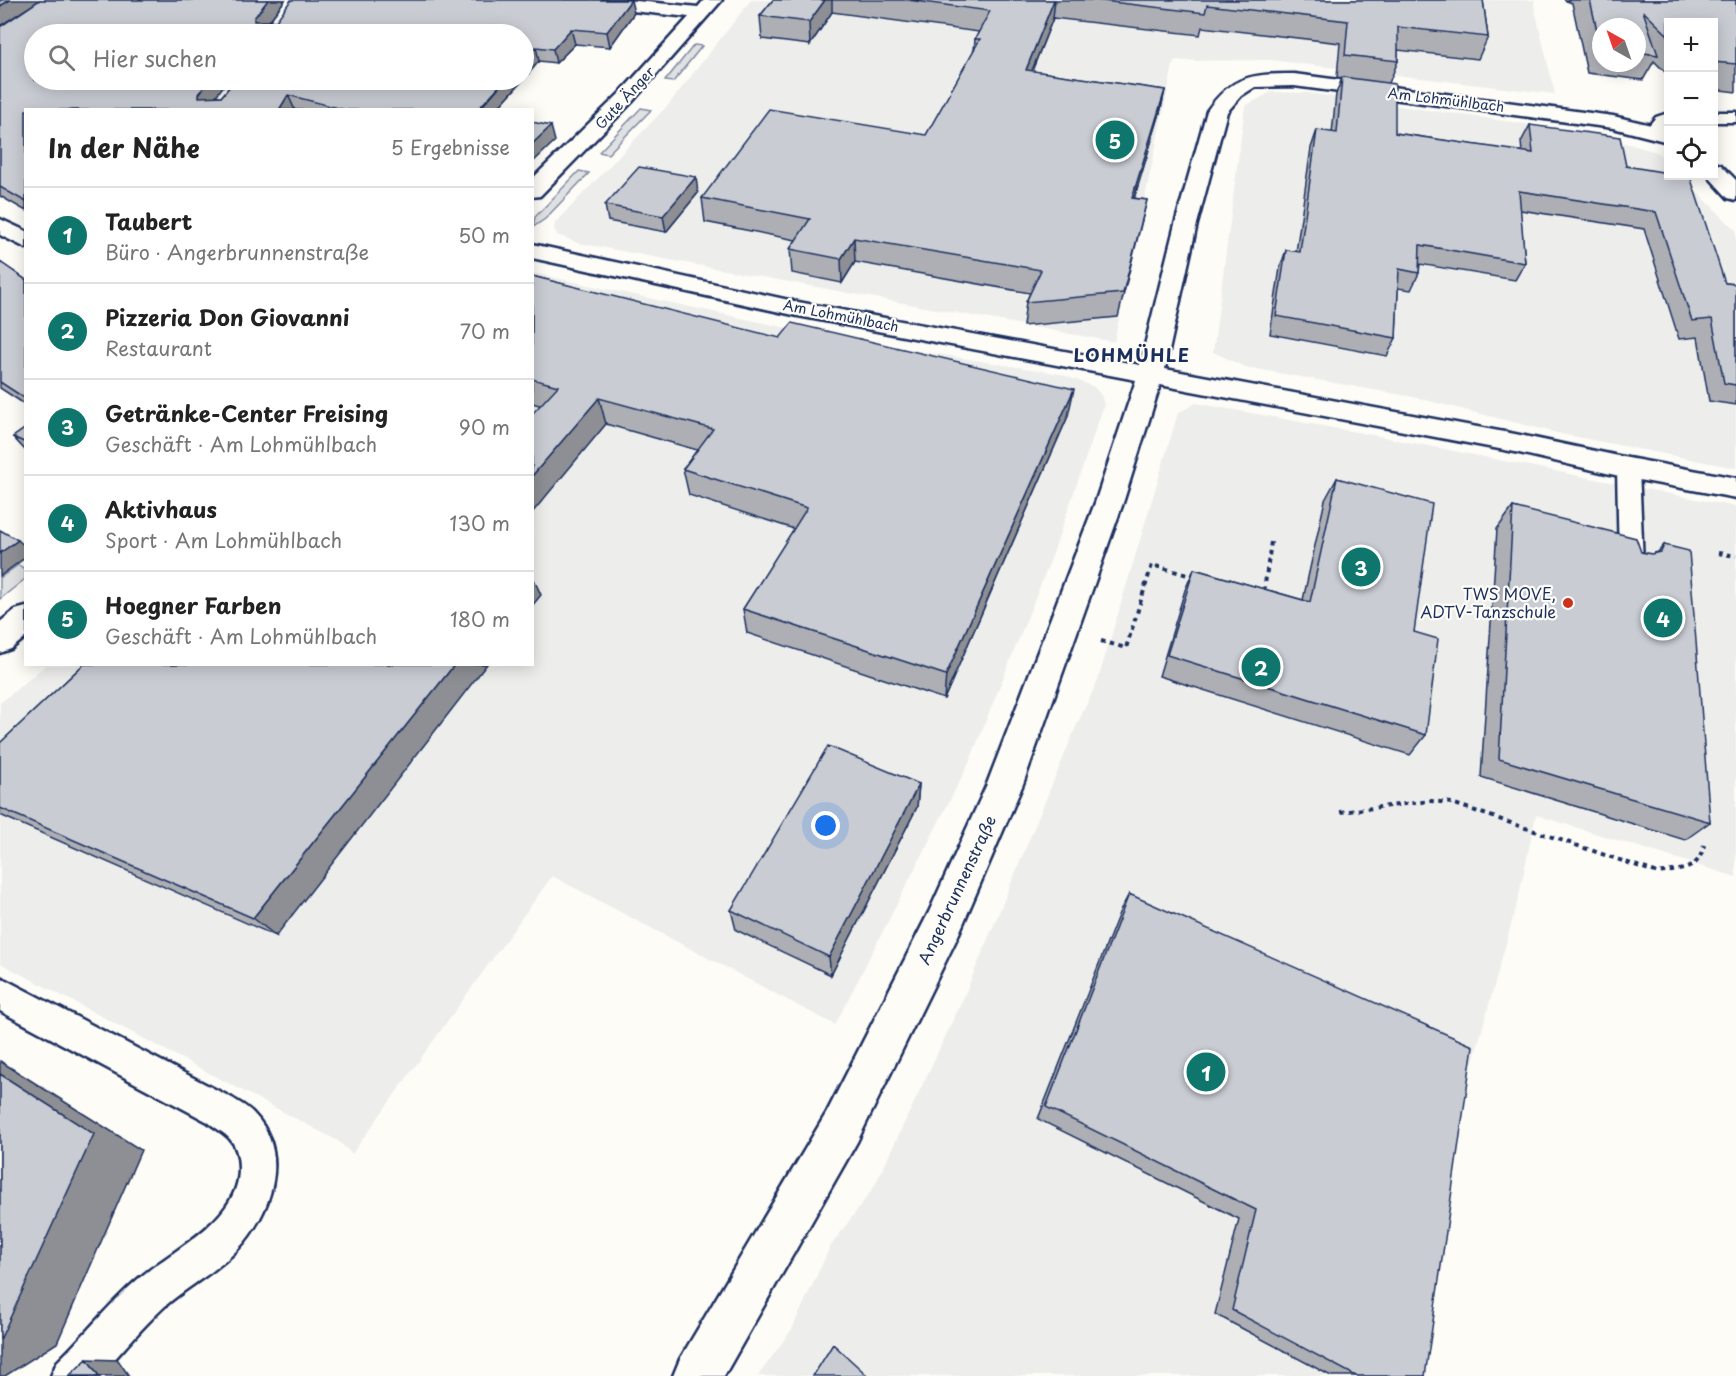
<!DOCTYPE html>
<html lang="de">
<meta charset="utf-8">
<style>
:root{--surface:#fff;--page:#f6f6f6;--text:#222;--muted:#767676;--line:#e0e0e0;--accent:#0f766e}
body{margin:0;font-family:"Playpen Sans",sans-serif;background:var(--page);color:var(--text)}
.controls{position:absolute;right:18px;top:18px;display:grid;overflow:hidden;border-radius:0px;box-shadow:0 3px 15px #0003}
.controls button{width:54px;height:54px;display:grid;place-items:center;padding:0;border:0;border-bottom:2px solid var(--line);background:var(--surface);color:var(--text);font:30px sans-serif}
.compass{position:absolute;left:1592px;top:18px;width:54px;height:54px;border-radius:50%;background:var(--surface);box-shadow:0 3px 15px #0003;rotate:320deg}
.you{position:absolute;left:826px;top:826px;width:21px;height:21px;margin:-15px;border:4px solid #fff;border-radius:50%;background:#1a73e8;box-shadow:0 0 0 9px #1a73e833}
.badge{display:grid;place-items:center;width:39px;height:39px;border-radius:50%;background:var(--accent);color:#fff;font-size:20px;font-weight:700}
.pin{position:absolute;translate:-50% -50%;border:3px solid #fff;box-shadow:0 2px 6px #0006}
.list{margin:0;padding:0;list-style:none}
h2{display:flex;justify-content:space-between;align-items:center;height:78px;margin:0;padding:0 24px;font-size:26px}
h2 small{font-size:20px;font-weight:400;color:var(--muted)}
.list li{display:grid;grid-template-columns:39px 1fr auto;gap:18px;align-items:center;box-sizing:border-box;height:96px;padding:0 24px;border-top:2px solid var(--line)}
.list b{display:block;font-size:22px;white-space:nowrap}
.list p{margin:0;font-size:20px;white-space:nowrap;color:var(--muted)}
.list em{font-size:20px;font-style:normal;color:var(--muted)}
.icon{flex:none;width:33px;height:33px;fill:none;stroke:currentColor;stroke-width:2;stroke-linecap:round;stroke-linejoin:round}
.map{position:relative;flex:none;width:1736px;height:1376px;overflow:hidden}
.search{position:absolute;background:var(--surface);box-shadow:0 3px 15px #0003;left:24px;top:24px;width:510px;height:66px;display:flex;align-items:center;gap:15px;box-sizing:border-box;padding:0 21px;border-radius:33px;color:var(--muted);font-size:22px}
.panel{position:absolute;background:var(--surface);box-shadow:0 3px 15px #0003;left:24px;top:108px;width:510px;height:558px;border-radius:0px}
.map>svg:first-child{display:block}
</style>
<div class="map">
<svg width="1736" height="1376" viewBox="0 0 1736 1376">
<rect width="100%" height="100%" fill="#fdfcf7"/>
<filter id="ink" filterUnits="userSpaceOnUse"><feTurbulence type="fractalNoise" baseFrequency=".0167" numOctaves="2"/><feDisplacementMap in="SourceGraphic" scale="12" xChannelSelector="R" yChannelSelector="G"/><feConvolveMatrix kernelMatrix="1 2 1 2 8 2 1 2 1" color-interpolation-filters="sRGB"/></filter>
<g filter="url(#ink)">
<path fill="#edeeec" d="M751,0H1535L1534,5L1555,94L1270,60L1174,61L1114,342L578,243L557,235L554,228L555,223L669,104Z
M1271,92L1308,93L1590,133L1657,152L1668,163V176H1681L1736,230V468L1561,434L1413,397L1245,367L1213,352L1245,106Z
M533,273L815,334L1061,374L1094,387L1101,395L1104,405L1052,556L969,763L835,1025L552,876L352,1154L338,1141L0,963V703L46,665L532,664Z
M1196,403L1378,436L1736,507V877L1536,815L1518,900L1386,1376H758L792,1329L830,1247L874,1187L963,999L1078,722L1098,680L1178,413Z"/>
<path fill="#e0e1e3" stroke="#7e88a0" stroke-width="1.5" d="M694,45L702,46L673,82L665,81Z
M641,108L651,110L608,154L599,152Z
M579,171L589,173L545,219L533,227L535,217Z
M18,565L25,569V579L0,599V578Z"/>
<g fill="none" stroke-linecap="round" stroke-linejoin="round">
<g stroke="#1b2f5e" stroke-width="5">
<path id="lane" d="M1714,112H1736V122H1714Z
M1668,113V123L1659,134H1647L1645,130L1656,117Z
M1628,460L1636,462L1639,468L1643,564L1640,571L1631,573L1622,571L1619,564L1617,468L1620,462Z
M0,977L232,1098C240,1103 248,1107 254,1114C292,1154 271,1215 237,1250C216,1272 188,1286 165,1306C141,1328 121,1353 99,1376H51L57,1362C85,1335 108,1305 137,1280C171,1250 239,1221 239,1169C239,1158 237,1147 230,1139C224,1132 215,1128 208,1122L0,1011Z"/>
</g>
<g stroke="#1b2f5e" stroke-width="5">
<path id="street" d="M566,0H626L698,7L704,0H722L632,102L540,196L532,197V179L619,94L689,17L575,5L569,4Z
M1294,74L1613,116L1668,129V142L1613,128L1294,86L1255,87L1241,96L1227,112L1197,224L1165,369L1515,434L1628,458L1736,478V498L1628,478L1515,452L1160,385L1123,503L1023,784L957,938L857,1142L724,1376H673L680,1359L827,1112L929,912L987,784L1095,503L1136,380L798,316L532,258V244L798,302L1140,365L1175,224L1207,111C1232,75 1253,74 1294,74Z
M1714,163L1721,165L1736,180V200L1728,198L1708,176H1714Z
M0,219L26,231V248L0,235Z
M26,607V637L11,649L0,653V622L15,610Z"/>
</g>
<path stroke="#1b2f5e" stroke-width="4" stroke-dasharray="4.5 4.5" stroke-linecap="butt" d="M1718,553L1736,556
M1264,591L1271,542
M1101,641L1126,648L1152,565L1195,577
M1340,812L1430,801L1452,803L1658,873C1682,869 1698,872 1704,845"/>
<use href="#lane" fill="#fdfcf7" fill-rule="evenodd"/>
<use href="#street" fill="#fdfcf7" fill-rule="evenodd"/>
</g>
<path fill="#adafb5" stroke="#1b2f5e" stroke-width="1.5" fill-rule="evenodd" d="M40,0H285L269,21L634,13L610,47L575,44L556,63L539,61L524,79V34L34,80H228L215,96H222L235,80H523L496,110H26V211L0,196V27Z
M773,0H1483L1488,37L1478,59L1398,50V61L1389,83L1395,133L1522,152L1521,142L1530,125L1626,166L1725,283L1736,284V405L1709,401L1698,337L1679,339L1644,229L1520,210L1525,263L1515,280L1420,264L1419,273L1411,290L1398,288L1396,338L1387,356L1270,334L1280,268L1286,250L1296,252L1311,148L1317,130L1332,133L1336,94L1342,78L1337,77L1340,43L1202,27L1200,35L1053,18L1032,71L1165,90L1160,113L1134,198L1147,200L1118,317L1023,326L1026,302L1030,293L855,262L842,283L792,273L790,249L796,240L705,222L702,198L926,135L974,50L975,39L979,32L832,12L810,45L762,39L760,16Z
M1564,0H1736V92L1713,89V22H1668V75L1654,61L1643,80L1587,73L1572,3ZM1601,27H1637V63H1601Z
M698,193L666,232L608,221L605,205Z
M0,262L26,280V405L0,388Z
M532,276L1068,416L944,699L747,633L743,609L794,529L689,495L683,469L697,450L532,403Z
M26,428V451L13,437Z
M1337,478L1414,632L1426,735L1410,755L1159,676L1185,590L1194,569L1303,600L1325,500Z
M1513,507L1641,552L1651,554L1658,552L1664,545L1710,822L1685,840L1481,777L1497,529Z
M84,664L276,936L0,815V743Z
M919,784L917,807L831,975L736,930L731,910Z
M1129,894L1425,1376H1331L1215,1314L1239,1219L1038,1119L1119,913Z"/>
<path fill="#8d8f94" stroke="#1b2f5e" stroke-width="1.5" d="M10,0H40L0,26V6Z
M268,0H285L260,33L254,21V18Z
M631,0L634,13L610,47L607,32Z
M825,0H832V12L810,45L809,22Z
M1054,0H1055L1053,18L1023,93L1026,70Z
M571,29L575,44L556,63L553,49Z
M536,47L539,61L524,79V60Z
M209,80H228L206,109L199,97V94Z
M505,80H523L496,110H479Z
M1165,90L1160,113L1127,222L1132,198Z
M288,95L295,110H279Z
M551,126L555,141L532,163V144Z
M696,177L698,193L666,232L663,216Z
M854,238L855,262L842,283L841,259Z
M1074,389L1068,416L944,699L946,675Z
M599,398L606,424L532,513V476Z
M18,540L26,547V557L0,576V553Z
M532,575L541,595L532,606Z
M455,664H487L276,936L253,918Z
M919,784L917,807L831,975L829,957Z
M0,1061L141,1150L57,1343L5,1376H0Z
M87,1359L118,1360L129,1376H99Z"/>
<path fill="#c9ccd3" stroke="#1b2f5e" stroke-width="1.5" d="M0,0H10L0,6Z
M40,0H268L254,18V21H276L291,0H631L607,32L571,29L553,49L536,47L524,60V34H34V80H209L199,94V97L222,96L235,80H505L478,109L482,110H346L288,95L279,110H26V202L0,187V27Z
M773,0H825L809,22L760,16Z
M908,0H1054L1026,70L1165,90L1132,198L1147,200L1123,293L1026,302L1041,270L854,238L841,259L790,249L810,219L702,198L769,109L926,135L980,39H975L990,11Z
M1094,0H1483L1488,37L1398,27V61L1345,55L1348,21L1207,5L1205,13Z
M1590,0H1736V64L1713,62V22H1668V35L1643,11L1658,55L1637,52V27H1601V48Z
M1342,77L1395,84V133L1533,153L1530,125L1620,137L1626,166L1668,173V176H1690L1725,283L1736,284V385L1724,383L1712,319L1692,321L1656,212L1519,191L1525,263L1420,245L1419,273L1399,269L1396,338L1276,316L1286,250L1300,252L1317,130L1337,133Z
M532,122L551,126L532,144Z
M639,167L696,177L663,216L605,205Z
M0,262L26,280V399L0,382Z
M532,276L780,338L792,323L1074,389L946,675L743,609L807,508L683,469L713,429L599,398L532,476V414L558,386L532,379Z
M26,428V443L13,437Z
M1337,478L1432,504L1414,632L1438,639L1426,735L1167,655L1194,569L1310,602Z
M1513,507L1636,538L1641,552L1651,554L1661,552L1664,545L1689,551L1710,822L1499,759Z
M0,530L18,540L0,553Z
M84,664H455L253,918L0,808V743Z
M828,746L919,784L829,957L731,910Z
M1129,894L1473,1046L1425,1376H1356L1232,1310L1256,1210L1046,1107Z
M0,1074L94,1134L0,1340Z
M833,1344L868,1376H813Z
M87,1359L99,1376H69Z"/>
</g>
<circle fill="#c8321e" stroke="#fdfcf7" stroke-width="2" cx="1568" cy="603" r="6"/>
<g text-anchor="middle" stroke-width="4.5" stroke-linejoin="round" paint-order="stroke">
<g font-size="14" fill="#1b2f5e" stroke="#fdfcf7">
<text transform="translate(625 98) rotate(-47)" y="5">Gute Änger</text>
<text transform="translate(1446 100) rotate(7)" y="5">Am Lohmühlbach</text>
<text transform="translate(841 316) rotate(11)" y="5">Am Lohmühlbach</text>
</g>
<g font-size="16" fill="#1b2f5e" stroke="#fdfcf7" text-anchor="end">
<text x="1556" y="600">TWS MOVE,<tspan x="1556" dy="18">ADTV-Tanzschule</tspan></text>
</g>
<g font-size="16" fill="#1b2f5e" stroke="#fdfcf7">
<text transform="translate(957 890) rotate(-65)" y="6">Angerbrunnenstraße</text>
</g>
<g font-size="18" font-weight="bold" letter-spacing="1.5" fill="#1b2f5e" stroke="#fdfcf7">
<text x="1132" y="362">LOHMÜHLE</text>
</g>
</g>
</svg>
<div class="controls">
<button>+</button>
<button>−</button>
<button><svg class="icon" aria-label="locate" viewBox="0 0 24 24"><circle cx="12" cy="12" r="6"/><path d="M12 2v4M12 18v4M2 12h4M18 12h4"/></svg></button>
</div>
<svg class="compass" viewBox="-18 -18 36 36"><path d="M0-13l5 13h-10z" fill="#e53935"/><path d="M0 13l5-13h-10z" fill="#767676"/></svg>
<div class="you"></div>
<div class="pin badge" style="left:1206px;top:1072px">1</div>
<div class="pin badge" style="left:1261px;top:667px">2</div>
<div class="pin badge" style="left:1361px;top:567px">3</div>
<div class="pin badge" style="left:1663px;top:618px">4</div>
<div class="pin badge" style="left:1115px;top:140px">5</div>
<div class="search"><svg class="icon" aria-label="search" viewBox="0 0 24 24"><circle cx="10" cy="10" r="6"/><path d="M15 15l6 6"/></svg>Hier suchen</div>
<section class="panel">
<h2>In der Nähe<small>5 Ergebnisse</small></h2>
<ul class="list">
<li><span class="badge">1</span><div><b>Taubert</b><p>Büro · Angerbrunnenstraße</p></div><em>50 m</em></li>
<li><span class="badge">2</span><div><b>Pizzeria Don Giovanni</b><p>Restaurant</p></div><em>70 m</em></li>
<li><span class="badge">3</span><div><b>Getränke-Center Freising</b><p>Geschäft · Am Lohmühlbach</p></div><em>90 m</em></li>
<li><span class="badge">4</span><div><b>Aktivhaus</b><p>Sport · Am Lohmühlbach</p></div><em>130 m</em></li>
<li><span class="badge">5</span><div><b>Hoegner Farben</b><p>Geschäft · Am Lohmühlbach</p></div><em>180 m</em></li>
</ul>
</section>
</div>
